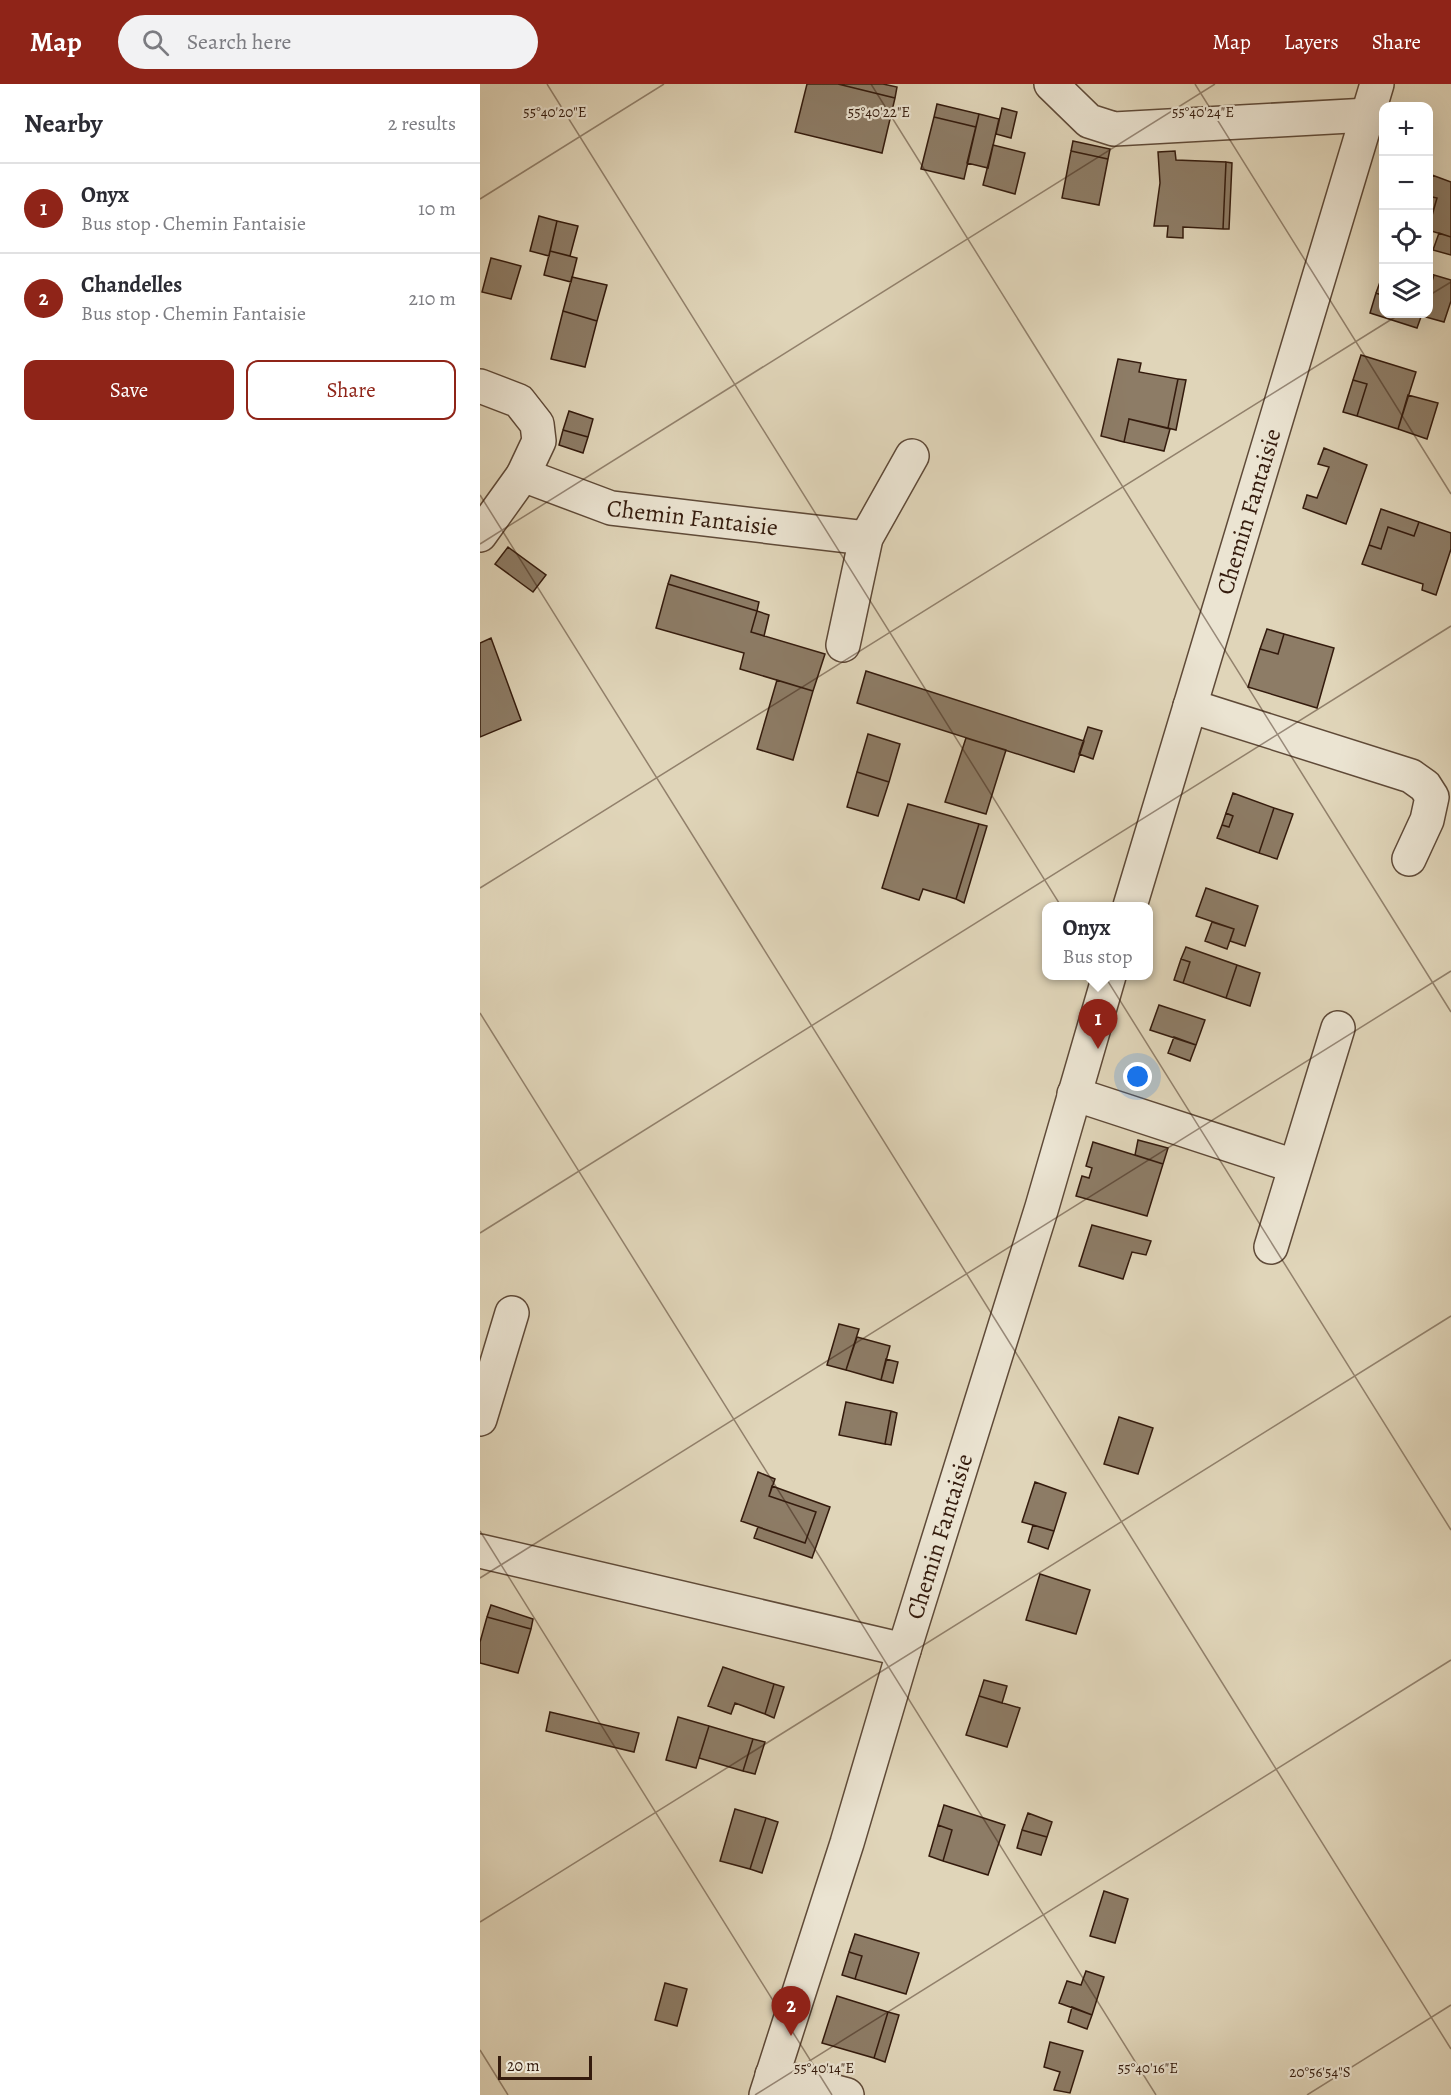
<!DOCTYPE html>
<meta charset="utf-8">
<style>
:root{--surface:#fff;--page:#f2f2f3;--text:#2b2b33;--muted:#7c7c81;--line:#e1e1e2;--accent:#8f2418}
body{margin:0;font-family:Alegreya,serif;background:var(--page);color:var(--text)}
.controls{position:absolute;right:18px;top:18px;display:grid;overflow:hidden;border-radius:12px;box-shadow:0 6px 24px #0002}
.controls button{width:54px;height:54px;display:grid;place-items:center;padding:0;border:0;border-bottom:2px solid var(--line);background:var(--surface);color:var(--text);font:30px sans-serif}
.scale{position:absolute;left:18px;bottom:15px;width:94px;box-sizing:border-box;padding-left:6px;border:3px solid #341b0d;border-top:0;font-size:16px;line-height:21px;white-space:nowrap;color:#341b0d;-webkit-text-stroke:4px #ebe4d2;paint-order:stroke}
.you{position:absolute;left:658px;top:993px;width:21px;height:21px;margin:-15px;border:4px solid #fff;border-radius:50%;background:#1a73e8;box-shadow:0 0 0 9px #1a73e833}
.badge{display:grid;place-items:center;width:39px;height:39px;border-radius:50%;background:var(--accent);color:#fff;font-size:20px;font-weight:700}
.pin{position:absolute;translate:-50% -50px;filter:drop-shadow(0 2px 3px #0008)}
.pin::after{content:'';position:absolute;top:32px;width:21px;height:18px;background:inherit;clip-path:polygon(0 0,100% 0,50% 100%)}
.popup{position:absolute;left:562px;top:818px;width:111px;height:78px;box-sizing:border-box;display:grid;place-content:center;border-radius:12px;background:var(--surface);filter:drop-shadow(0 2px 4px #0005);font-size:20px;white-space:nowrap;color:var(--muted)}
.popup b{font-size:22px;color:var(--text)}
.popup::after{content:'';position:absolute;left:50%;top:100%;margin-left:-12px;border:12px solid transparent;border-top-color:var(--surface)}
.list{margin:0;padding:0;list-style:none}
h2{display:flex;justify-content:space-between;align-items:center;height:78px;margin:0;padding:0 24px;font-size:26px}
h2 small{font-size:20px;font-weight:400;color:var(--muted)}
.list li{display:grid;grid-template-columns:39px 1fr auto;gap:18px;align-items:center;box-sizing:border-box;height:90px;padding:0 24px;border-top:2px solid var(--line)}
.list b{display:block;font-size:22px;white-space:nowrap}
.list p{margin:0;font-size:20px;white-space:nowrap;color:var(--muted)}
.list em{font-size:20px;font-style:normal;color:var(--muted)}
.actions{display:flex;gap:12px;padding:18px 24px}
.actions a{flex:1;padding:14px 0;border:2px solid var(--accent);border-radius:12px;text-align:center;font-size:21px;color:var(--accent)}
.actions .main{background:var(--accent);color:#fff}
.icon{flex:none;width:33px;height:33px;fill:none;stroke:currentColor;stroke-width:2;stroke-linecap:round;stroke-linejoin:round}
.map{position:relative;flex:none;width:971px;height:2011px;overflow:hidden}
header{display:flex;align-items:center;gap:36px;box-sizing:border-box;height:84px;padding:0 30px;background:var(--accent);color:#fff}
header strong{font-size:28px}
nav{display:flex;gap:33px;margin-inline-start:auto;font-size:21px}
.search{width:420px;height:54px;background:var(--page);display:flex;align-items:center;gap:15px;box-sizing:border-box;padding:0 21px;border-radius:33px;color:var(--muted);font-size:22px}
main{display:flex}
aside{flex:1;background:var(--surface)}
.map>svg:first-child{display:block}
</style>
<header>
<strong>Map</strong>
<div class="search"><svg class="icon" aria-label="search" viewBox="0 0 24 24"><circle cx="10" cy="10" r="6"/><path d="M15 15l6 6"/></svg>Search here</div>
<nav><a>Map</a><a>Layers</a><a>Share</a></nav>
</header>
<main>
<aside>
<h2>Nearby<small>2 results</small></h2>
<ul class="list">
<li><span class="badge">1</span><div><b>Onyx</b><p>Bus stop · Chemin Fantaisie</p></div><em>10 m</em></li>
<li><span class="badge">2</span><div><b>Chandelles</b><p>Bus stop · Chemin Fantaisie</p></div><em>210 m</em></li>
</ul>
<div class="actions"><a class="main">Save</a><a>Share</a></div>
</aside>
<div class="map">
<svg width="971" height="2011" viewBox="0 0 971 2011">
<rect width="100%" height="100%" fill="#e0d5b9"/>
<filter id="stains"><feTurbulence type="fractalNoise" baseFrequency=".00333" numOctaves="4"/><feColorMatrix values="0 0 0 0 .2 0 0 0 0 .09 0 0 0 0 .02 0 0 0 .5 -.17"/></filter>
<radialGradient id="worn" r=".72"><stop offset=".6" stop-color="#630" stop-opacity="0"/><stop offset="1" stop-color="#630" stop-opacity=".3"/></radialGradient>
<path fill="#8d7c66" stroke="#341b0d" stroke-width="1.5" d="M327,0H358L415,14L402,69L315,48Z
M358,0H403L417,3L415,14Z
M457,20L499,30L496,43L454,33Z
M522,24L537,28L531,54L516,50Z
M499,30L519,35L508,84L487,79Z
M454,33L496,43L484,95L441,85Z
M593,57L630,65L628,75L591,67Z
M513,61L545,69L535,110L503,101Z
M591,67L628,75L619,121L582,114Z
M695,67L696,76L746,78L743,145L703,143V154L687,153L688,142H674L680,99L678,68Z
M746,78L752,79L749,145H743Z
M952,91L971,98V153L948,146L957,114L948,112V103Z
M948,112L957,114L948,144Z
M59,132L77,137L69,172L50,167Z
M77,137L98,142L90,172L70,167Z
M959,149L971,153V171L953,166Z
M70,167L97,174L91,198L64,191Z
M11,174L41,182L31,215L2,208Z
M904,187V212L896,209Z
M948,189L954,191L948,210Z
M954,191L971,196V217L964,238L942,232V230H948V210Z
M92,193L127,201L117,237L83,227Z
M896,209L904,212V230H942L937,244L890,229Z
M83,227L117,237L105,283L71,275Z
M881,271L936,288L918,345L877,332L887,300L873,296Z
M638,275L661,279L659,288L698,295L688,344L649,335L644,358L621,352Z
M698,295L706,296L696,346L688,344Z
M873,296L887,300L877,332L863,328Z
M928,311L958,319L947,355L918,345Z
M89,327L113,335L108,353L83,346Z
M649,335L690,345L684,367L644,358Z
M83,346L108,353L103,369L79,361Z
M844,364L887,381L866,440L823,424L827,411L837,414L849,383L838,380Z
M901,425L939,438L934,452L908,443L901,465L889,461Z
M939,438L971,449V465L956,511L942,506L943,500L882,480L889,461L901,465L908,443L934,452Z
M28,463L66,491L53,508L15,480Z
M191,491L279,518L277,527L188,500Z
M188,500L277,527L271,548L345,570L333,607L260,585L264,569L176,544Z
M277,527L289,531L284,552L271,548Z
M787,545L804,550L798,570L780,565Z
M804,550L854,564L837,624L768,603L780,565L798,570Z
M11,554L41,636L0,653V559Z
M386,587L604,657L594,688L377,619Z
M297,596L333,607L313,676L277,665Z
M608,643L622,647L613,675L599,670Z
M388,650L420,660L409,698L377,688Z
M486,654L526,666L506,730L465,718Z
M377,688L409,698L398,732L367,723Z
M753,709L794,724L779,769L737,754L742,741L749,743L753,732L746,729Z
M428,720L499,740L476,815L443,805L439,816L402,804Z
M794,724L813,730L797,775L779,769Z
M746,729L753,732L749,743L742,741Z
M499,740L507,742L484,819L476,815Z
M726,804L778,822L765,862L750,857L754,845L716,832Z
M732,838L754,845L747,865L725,857Z
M706,863L757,881L746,914L703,899L710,878L701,875Z
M701,875L710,878L703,899L694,896Z
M757,881L780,889L770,922L746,914Z
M679,921L725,936L716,961L670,946Z
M694,953L716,961L710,977L688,969Z
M658,1056L688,1064L683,1080L655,1071Z
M613,1058L683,1080L667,1132L596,1112L602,1092L609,1094L612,1084L606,1082Z
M612,1141L671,1157L666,1171L652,1168L643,1195L599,1182Z
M359,1240L379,1245L366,1286L347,1281Z
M377,1253L410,1262L401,1296L366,1286Z
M406,1275L418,1278L413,1299L401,1296Z
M366,1318L411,1327L405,1360L359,1351Z
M411,1327L417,1329L411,1361L405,1360Z
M639,1333L673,1344L658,1390L624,1380Z
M278,1388L295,1395L289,1412L336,1428L325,1459L261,1437Z
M555,1398L586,1409L574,1447L542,1438Z
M292,1402L350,1423L332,1474L274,1454L278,1443L325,1459L336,1428L289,1412Z
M553,1441L574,1447L568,1465L548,1458Z
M560,1490L610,1506L596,1550L546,1536Z
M11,1521L53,1535L51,1545L7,1533Z
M7,1533L51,1545L38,1589L0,1579V1558Z
M243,1583L294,1600L285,1630L255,1619L251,1630L228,1622Z
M504,1596L527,1602L522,1619L499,1612Z
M294,1600L304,1603L294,1634L285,1630Z
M499,1612L540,1624L527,1663L486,1651Z
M70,1628L159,1649L154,1668L66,1647Z
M198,1633L229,1642L216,1684L186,1676Z
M229,1642L273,1655L263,1687L219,1674Z
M273,1655L285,1658L275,1690L263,1687Z
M464,1721L525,1741L508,1791L463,1777L472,1746L458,1741Z
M255,1725L286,1734L270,1785L240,1777Z
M548,1729L572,1738L567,1753L542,1746Z
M286,1734L298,1738L282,1789L270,1785Z
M458,1741L472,1746L463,1777L449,1772Z
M542,1746L567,1753L561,1771L537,1764Z
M624,1807L648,1815L635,1859L610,1852Z
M375,1850L439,1869L426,1910L375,1895L382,1872L369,1868Z
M369,1868L382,1872L375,1895L362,1891Z
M606,1887L624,1893L612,1931L579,1919L587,1897L601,1901Z
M185,1899L207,1905L197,1942L175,1936Z
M357,1912L408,1928L394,1974L342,1959Z
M592,1923L612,1931L607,1945L588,1938Z
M408,1928L419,1931L405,1978L394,1974Z
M570,1958L603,1967L590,2009L574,2006L580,1988L564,1983Z"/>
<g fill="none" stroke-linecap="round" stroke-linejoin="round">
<g stroke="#5f4a38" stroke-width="36">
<g id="minor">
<path d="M571,0L609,37L634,45L888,31"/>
<path d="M0,302L39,317L57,340L59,357L43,391L0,451"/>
<path id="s1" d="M43,391L131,424L386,454"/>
<path d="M363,561L386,454L432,372"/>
<path d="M710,622L931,692L945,702L952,713L947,736L929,775"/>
<path id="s2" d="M650,822L897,0"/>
<path d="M594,1010L814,1082"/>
<path d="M791,1163L858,944"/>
<path d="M0,1335L32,1229"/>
<path d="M0,1467L424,1566"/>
<path d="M292,1991L367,2011"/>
<path id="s3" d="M286,2011L367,1759L424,1566L562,1123L629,892"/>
</g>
</g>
<use href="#minor" stroke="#ebe4d2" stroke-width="33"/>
</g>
<path fill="none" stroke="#341b0d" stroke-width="1.5" stroke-opacity="0.45" d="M67,0L971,1446M391,0L971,928M715,0L971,410M0,115L184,0M948,212L971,198M0,411L971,1965M0,460L735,0M0,804L920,230M0,929L676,2011M0,1149L971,542M0,1447L352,2011M0,1494L971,887M0,1838L971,1232M0,1966L28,2011M275,2011L971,1576M827,2011L971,1921"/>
<g text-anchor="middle" stroke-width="4.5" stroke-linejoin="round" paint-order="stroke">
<g font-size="24" fill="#341b0d" stroke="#ebe4d2">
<text dy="8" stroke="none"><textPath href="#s2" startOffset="412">Chemin Fantaisie</textPath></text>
<text dy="8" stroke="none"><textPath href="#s1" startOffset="176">Chemin Fantaisie</textPath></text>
<text dy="8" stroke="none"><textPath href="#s3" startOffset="585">Chemin Fantaisie</textPath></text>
</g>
</g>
<g font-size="15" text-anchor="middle" fill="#341b0d" stroke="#ebe4d2" stroke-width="4.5" stroke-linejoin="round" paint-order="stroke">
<text x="75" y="33">55°40'20"E</text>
<text x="399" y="33">55°40'22"E</text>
<text x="723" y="33">55°40'24"E</text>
<text x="344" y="1989">55°40'14"E</text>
<text x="668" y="1989">55°40'16"E</text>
<text x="840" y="1993">20°56'54"S</text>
</g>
<rect width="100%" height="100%" filter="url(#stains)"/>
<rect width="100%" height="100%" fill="url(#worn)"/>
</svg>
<div class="controls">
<button>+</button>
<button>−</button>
<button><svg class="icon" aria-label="locate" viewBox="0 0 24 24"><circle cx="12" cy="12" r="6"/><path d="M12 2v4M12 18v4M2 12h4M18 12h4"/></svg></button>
<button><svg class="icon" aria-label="layers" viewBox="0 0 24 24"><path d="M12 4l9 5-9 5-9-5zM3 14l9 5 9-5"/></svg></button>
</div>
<div class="scale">20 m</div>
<div class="you"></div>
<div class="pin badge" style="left:618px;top:965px">1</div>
<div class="popup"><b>Onyx</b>Bus stop</div>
<div class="pin badge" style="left:311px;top:1952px">2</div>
</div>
</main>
